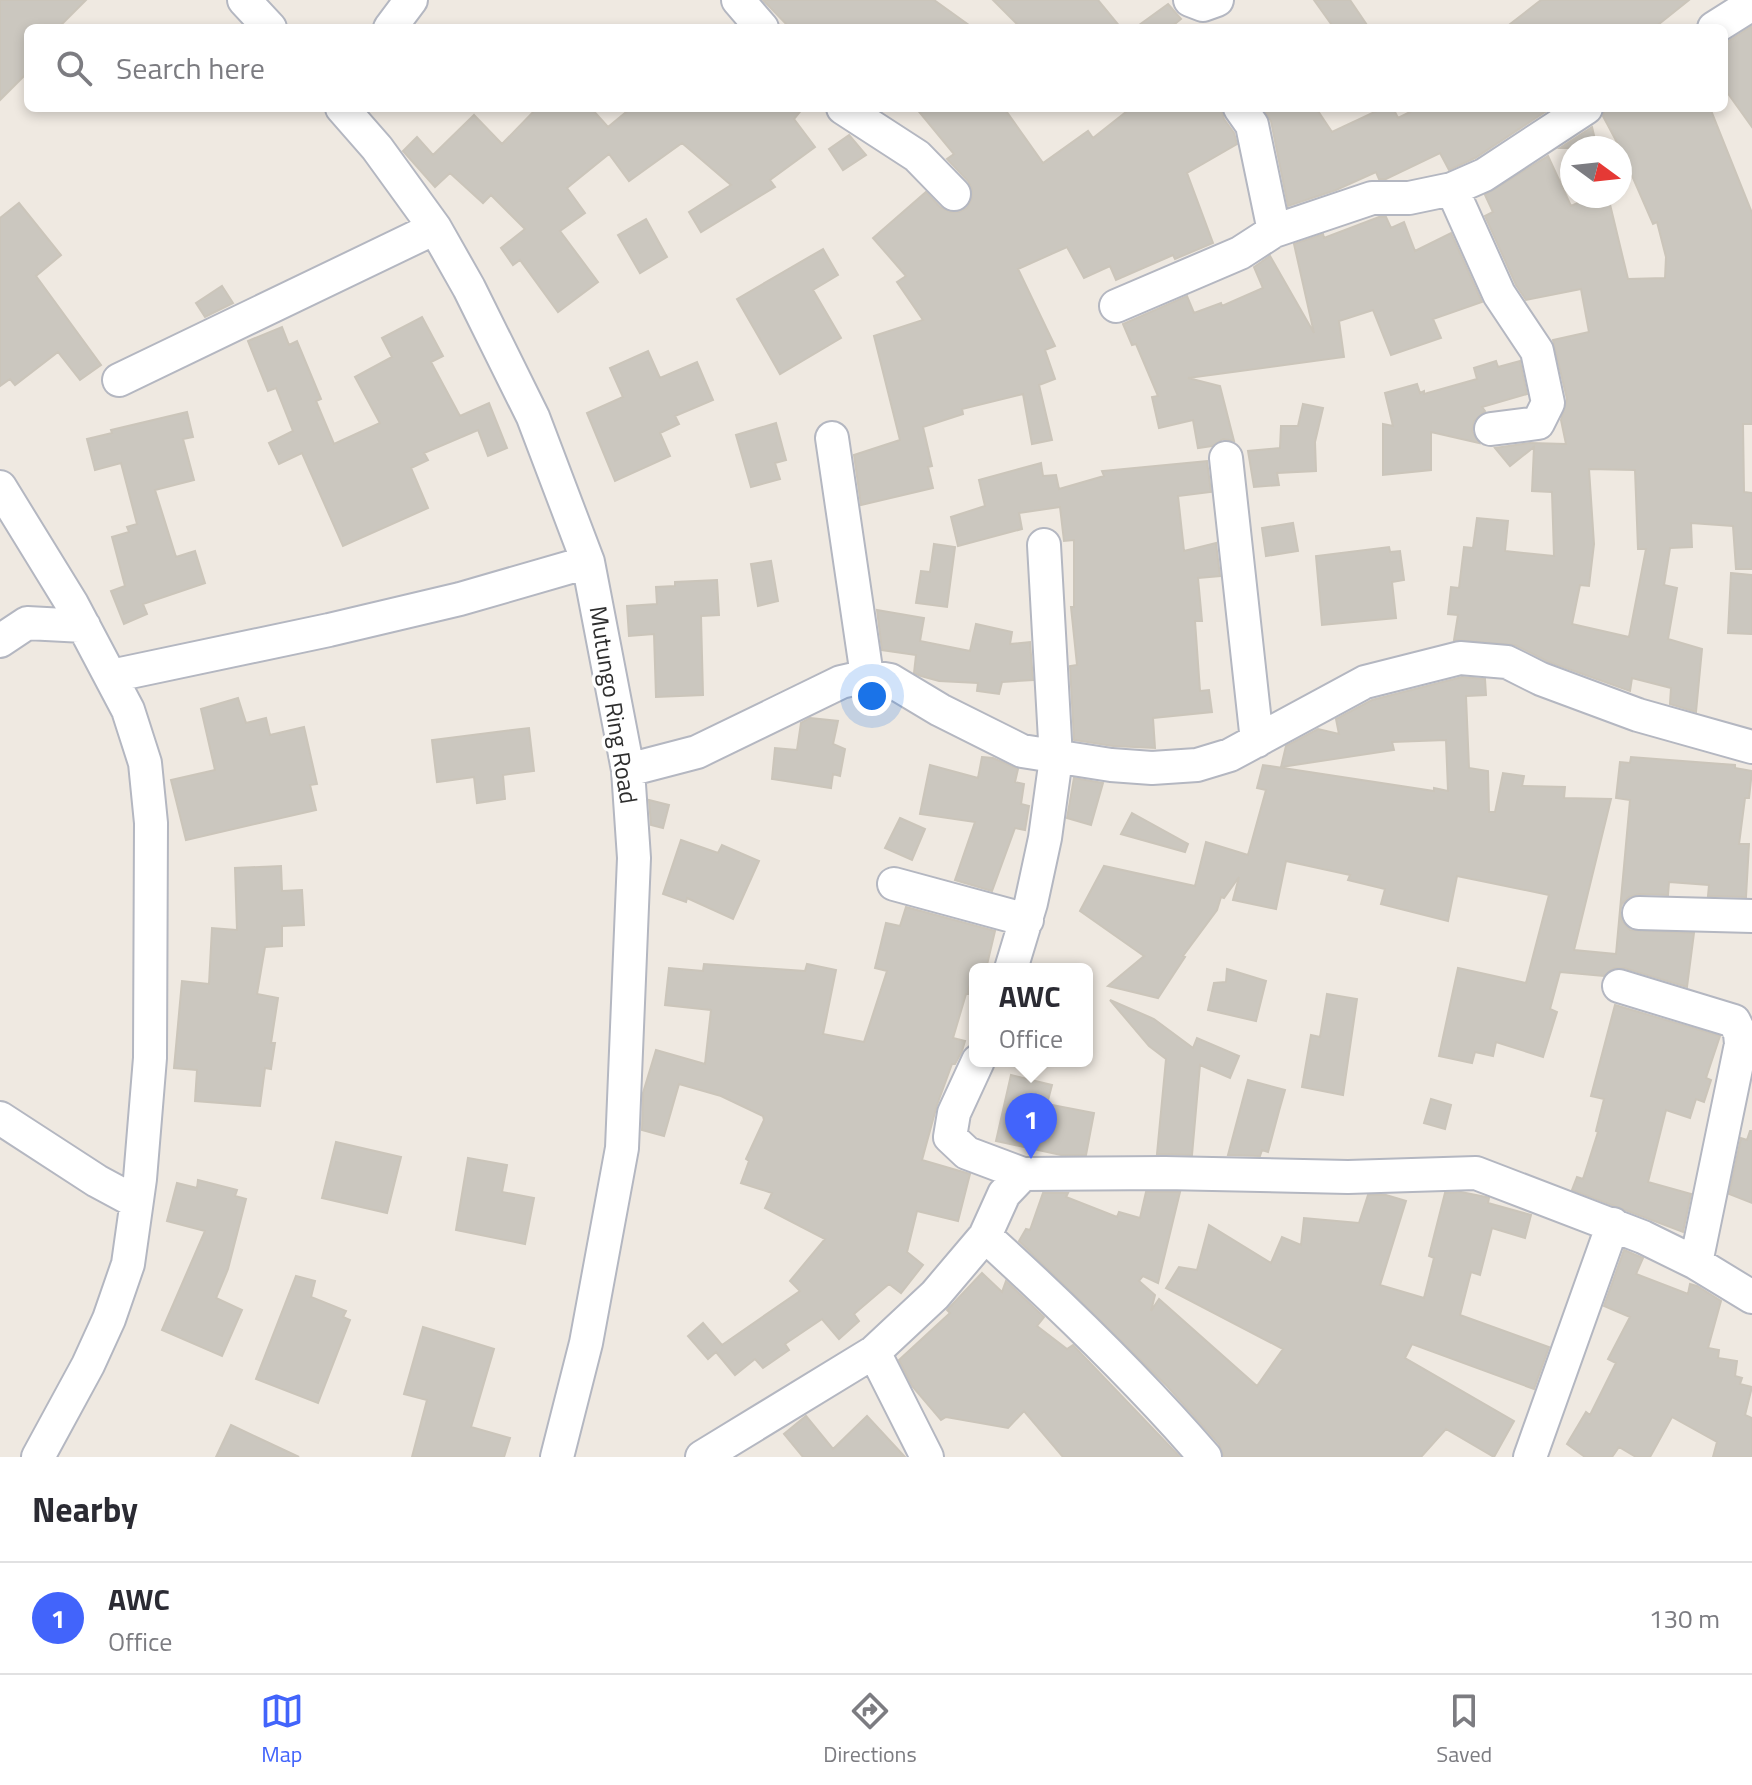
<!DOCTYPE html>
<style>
:root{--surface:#fff;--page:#f7f7f7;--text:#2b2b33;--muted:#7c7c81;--line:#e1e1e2;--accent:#4264fb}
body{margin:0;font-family:"Titillium Web",sans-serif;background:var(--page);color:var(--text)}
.compass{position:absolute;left:1560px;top:136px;width:72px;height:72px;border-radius:50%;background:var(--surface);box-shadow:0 4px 12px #0003;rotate:105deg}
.you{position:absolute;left:872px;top:696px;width:28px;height:28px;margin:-20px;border:6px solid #fff;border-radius:50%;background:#1a73e8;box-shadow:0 0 0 12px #1a73e833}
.badge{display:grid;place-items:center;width:52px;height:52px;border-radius:50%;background:var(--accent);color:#fff;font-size:26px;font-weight:700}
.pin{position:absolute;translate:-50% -66px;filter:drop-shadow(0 2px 4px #0008)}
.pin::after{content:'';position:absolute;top:42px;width:28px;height:24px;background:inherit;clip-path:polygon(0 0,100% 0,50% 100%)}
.popup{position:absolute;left:969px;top:963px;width:124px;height:104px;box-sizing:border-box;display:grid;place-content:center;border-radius:12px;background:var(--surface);filter:drop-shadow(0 2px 6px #0005);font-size:26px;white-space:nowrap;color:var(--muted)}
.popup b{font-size:30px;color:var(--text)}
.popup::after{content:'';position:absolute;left:50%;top:100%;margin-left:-16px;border:16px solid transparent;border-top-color:var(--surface)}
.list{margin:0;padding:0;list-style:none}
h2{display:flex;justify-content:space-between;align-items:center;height:104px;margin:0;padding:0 32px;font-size:34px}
h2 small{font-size:26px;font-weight:400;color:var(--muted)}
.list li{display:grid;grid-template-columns:52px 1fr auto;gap:24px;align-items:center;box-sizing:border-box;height:112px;padding:0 32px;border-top:2px solid var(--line)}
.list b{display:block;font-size:30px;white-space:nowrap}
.list p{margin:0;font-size:26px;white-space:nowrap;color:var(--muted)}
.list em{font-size:26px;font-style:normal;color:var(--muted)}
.icon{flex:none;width:44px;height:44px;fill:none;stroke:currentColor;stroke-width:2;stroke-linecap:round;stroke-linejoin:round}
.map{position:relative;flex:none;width:1752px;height:1457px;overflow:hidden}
.search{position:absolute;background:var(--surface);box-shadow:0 4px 12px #0003;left:24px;right:24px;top:24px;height:88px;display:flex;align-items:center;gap:20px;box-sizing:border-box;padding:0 28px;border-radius:12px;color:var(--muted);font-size:30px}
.sheet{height:216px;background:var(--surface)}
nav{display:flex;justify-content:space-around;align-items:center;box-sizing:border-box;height:112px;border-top:2px solid var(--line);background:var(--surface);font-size:22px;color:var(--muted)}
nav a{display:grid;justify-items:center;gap:4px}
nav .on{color:var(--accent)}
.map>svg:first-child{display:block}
</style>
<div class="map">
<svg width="1752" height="1457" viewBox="0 0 1752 1457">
<rect width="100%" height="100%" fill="#efe9e1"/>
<path fill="#cbc7bf" stroke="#cbc5ba" stroke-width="2" fill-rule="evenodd" d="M0,0H86L58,28H28V72L0,100Z
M763,0H934L973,28H790Z
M993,0H1098L1121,28H1021Z
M1314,0H1350L1369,28H1334Z
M1541,0H1689L1654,28H1505Z
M1168,4L1181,19L1170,28H1135Z
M1752,26V127L1724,88V44Z
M537,108H591L608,127L631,108H803L794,119L815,147L770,180L775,187L701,232L689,212L731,185L682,143L629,181L609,154L567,188L585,213L560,231L598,282L558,312L520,260L513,265L501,248L525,229L491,195L483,203L450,173L435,187L403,151L417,137L433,155L474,115L502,144Z
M916,108H1004L1043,163L1088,131L1093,138L1131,108H1221L1224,119L1234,133L1237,144L1187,173L1213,243L1175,259L1173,255L1116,280L1110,266L1084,278L1067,247L1018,269L1055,346L1045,350L1055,379L1039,385L1052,440L1032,444L1023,394L962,409L963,414L923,427L932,466L928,467L933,488L861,505L854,455L900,440L874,336L923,320L897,282L906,276L873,238L926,192L940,207L950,212H959L967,208L972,198V189L968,181L947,159L954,154Z
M1263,108H1316L1332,132L1383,108H1393L1398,118L1418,108H1551L1475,158L1449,170L1440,153L1386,179H1379L1376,172L1336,190L1288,206L1271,121Z
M1605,108H1710L1752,213V424H1743L1744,492L1752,493V569H1736L1733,526L1691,523L1692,547L1670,548L1664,585L1677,588L1668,639L1702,649L1696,712L1670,704L1671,688L1632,678L1630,691L1549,662L1515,645L1454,640L1458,615L1448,614L1451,587L1459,588L1464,547L1473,548L1477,518L1508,521L1505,551L1554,556L1552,492L1532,491L1534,447L1510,466L1495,448L1530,443L1566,444L1561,420L1567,399L1553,340L1589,332L1581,289L1526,300L1516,285L1485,216L1493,212L1485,195L1548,156L1571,206L1593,196H1608L1628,279L1665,278L1666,257L1657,222L1653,224L1620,148L1603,116ZM1589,469L1635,470L1638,549H1646L1629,637L1572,624L1580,585L1589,586L1594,544Z
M1592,127L1597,148H1560Z
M849,135L866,155L843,170L829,149Z
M19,203L61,255L36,276L101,365L80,380L58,352L15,385L10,379L0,386V218Z
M1379,217H1386L1391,228L1404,222L1415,251L1451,233L1482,302L1433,319L1441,338L1391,355L1373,310L1339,321L1344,357L1188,378L1220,386L1234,441L1223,439L1212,446L1198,448L1193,420L1159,428L1152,397L1158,396L1136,344L1132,345L1123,324L1187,296L1194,313L1221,303L1222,306L1263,288L1254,267L1270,256L1314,333L1294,244L1323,234L1324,238Z
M646,219L667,257L640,273L618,235Z
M823,249L838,275L813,290L841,338L780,374L737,299Z
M222,286L233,303L205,317L196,303Z
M422,317L443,356L431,362L460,416L489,403L507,448L488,456L478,430L424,453L428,460L411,468L428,508L343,546L302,453L279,464L269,443L293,431L276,388L268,391L248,341L282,327L289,345L297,341L321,399L316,401L334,444L380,423L355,377L392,357L382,338Z
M648,351L660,378L697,362L713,400L675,416L679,424L660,433L670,456L615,481L587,413L623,397L610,368Z
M1496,361L1498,367L1520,361L1527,394L1482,407L1485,411L1474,421L1472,431L1479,443L1431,432V470L1383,475V424L1393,426L1385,393L1417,384L1420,393L1424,391V394L1477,379L1474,368Z
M1303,404L1323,408L1315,442L1316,471L1277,473L1279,485L1254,487L1248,451L1280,448L1281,426H1298Z
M187,412L193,437L183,439L194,480L155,490L176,557L195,551L205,583L143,604L147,614L124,624L111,591L125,586L112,537L129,532L127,527L137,524L121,463L95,470L87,439L112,433L111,430Z
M776,423L786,460L775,463L780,479L751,487L736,435Z
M1207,461L1211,492L1178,496L1184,551L1216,543L1220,576L1198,578L1202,621H1195L1200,691L1209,690L1212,712L1153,718L1155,748L1113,746L1074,740L1070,666L1077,665L1071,607H1074V540L1064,541L1060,507L1019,513L1022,529L958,546L951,517L985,506L979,480L1041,463L1043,476L1056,475L1059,489L1104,476L1102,471Z
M1293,523L1298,551L1266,556L1262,528Z
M934,544L955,547L947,607L916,603L921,571L930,572Z
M1389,547L1390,552L1400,551L1404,580L1392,582L1396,618L1322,625L1316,556Z
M771,561L778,601L758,606L751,564Z
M1731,573L1752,575V634L1728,633Z
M717,580L719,615L701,616L703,695L656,697L654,634L629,636L627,606L657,604L656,587L675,586V582Z
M877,610L924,618L920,641L970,651L976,624L1012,632L1010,644L1030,642L1033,680L1002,682L999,694L977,691L978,683L939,681L921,676L914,673L916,655L882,650Z
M1462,677L1485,679L1486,695L1466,696L1469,768L1488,771L1489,812H1495L1503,773L1524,776L1522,786L1565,787L1564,798L1611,799L1574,950L1616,954L1630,800L1616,798L1620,762L1630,763L1631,757L1735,765V768L1752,771L1749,798H1745L1739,844H1749L1746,897L1708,896L1709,885L1669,882L1668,895L1639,894L1629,897L1622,904L1620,912L1622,921L1630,930L1694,933L1687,987L1624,968H1614L1604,976L1560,972L1550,1009L1557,1012L1543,1057L1496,1042L1493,1056L1475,1052L1472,1063L1439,1056L1458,968L1526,983L1549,895L1457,876L1448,921L1381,904L1385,889L1348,880L1350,875L1286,861L1276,909L1233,900L1239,877L1224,898L1221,897L1217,910L1183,956L1185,957L1158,998L1108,986L1144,956L1080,911L1104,866L1195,886L1206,842L1248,855L1266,790L1257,788L1263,765L1434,791V788L1448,791L1446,740L1392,742L1394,750L1281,767L1286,746L1318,729L1339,734L1336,719L1372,700Z
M238,698L246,723L266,718L270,735L304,727L317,784L310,785L316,810L186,840L171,780L215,770L201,709Z
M810,718L838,721L833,744L845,749L840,776L833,774L831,788L772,779L775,748L797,750L801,723Z
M529,728L534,771L503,775L505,799L477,803L474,777L437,782L432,740Z
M982,757L993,758L1018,769L1015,782L1024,784L1021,804L1029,806L1025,830L1015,828L992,891L955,880L975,822L920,814L930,765L978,778Z
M1074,778L1103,783L1091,825L1067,818Z
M649,800L669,805L663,828L651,825Z
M1132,813L1188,844L1185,852L1121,834Z
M900,818L925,829L912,860L885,848Z
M681,840L718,853L722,845L759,861L733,919L687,898L686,902L663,894Z
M281,866L282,891L302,890L304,925L282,926V946L265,947L257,994L278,998L271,1043H275L271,1069L265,1068L260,1106L195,1101L197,1070L174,1068L182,981L209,984L212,928L237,930L235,868Z
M906,907L995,931L986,969H975V988L969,987L968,994H966L953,1038L965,1041L962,1051L955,1064H952L937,1105L922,1160L970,1174L958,1221L917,1211L907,1252L923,1265L901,1293L889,1284L854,1314L859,1321L839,1339L822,1319L785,1344L789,1350L763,1368L755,1359L735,1375L716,1352L708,1359L688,1336L703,1323L722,1345L800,1291L790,1281L825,1239L765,1208L772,1193L741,1183L749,1161L746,1159L764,1120L763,1116L721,1096L679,1084L664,1136L642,1130L643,1093L656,1050L705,1064L711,1010L665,1005L669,968L703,971L704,964L805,971L807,964L836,970L823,1034L864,1042L887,971L875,968L886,923L900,926Z
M1227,969L1266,981L1256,1021L1208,1010L1214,983L1226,982Z
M1327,994L1357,999L1343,1095L1302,1087L1311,1035L1320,1037Z
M1110,1000L1154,1019L1193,1048L1197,1038L1239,1056L1230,1078L1200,1065L1192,1155L1157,1154L1166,1059L1149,1046Z
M1615,1005L1720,1036L1706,1078L1711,1080L1704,1102L1696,1099L1690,1118L1666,1110L1648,1182L1691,1194L1683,1232L1572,1190L1577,1177L1583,1179L1598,1132L1596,1131L1604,1099L1591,1096Z
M1011,1075L1052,1085L1047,1104L1094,1113L1086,1155H1061L996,1141Z
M1248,1080L1285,1090L1279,1111L1268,1152L1262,1150L1260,1156L1228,1155Z
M1431,1099L1451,1105L1445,1129L1424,1123Z
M1750,1131H1752V1203L1729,1194L1741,1138L1747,1140Z
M336,1142L401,1157L387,1213L322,1198Z
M468,1158L507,1165L502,1192L534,1198L525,1244L456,1230Z
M198,1180L237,1190L235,1196L246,1199L228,1269L216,1298L242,1310L222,1356L162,1330L205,1231L167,1221L177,1183L197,1188Z
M1146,1192H1180L1158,1283L1143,1276L1139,1281L1155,1295L1151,1311L1159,1299L1257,1386L1283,1349L1166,1288L1179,1267L1197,1270L1209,1225L1271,1263L1282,1237L1301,1245L1304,1218L1359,1223L1368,1195H1386L1406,1201L1380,1285L1424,1298L1434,1258L1429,1256L1445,1193L1461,1192L1486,1197L1489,1198L1488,1203L1531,1215L1525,1238L1492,1228L1480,1275L1471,1272L1460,1315L1549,1347L1534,1389L1412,1344L1405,1358L1514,1421L1494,1457L1446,1429L1421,1457H1224L1219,1444L1167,1386L1019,1241L1026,1229L1030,1230L1043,1193H1068L1066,1197L1117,1217L1119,1212L1140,1218Z
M1624,1250L1643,1258L1636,1274L1688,1294L1690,1284L1697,1286L1721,1301L1708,1348L1719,1350L1718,1358L1737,1361L1735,1376L1742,1378L1740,1384L1752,1387L1745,1415L1752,1418V1457H1713L1717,1442L1672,1417L1650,1457H1636L1619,1447L1612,1457H1585L1567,1444L1586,1412L1590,1415L1616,1363L1608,1359L1630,1317L1604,1306Z
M982,1273L1002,1292L1006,1281L1044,1317L1037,1326L1067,1349L1073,1345L1180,1457H1063L1024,1411L1008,1428L946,1417L941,1420L912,1386L899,1360L950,1313L947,1310Z
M296,1276L315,1281L311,1297L346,1311L343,1317L350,1320L318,1403L256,1379Z
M423,1327L494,1349L471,1427L510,1438L504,1457H412L427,1400L404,1394Z
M806,1416L833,1449L867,1416L905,1457H803L784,1434Z
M231,1425L299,1457H216Z"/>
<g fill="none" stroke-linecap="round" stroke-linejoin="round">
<g stroke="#b4b7c1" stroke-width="36">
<path id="minor" d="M244,0L270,28
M738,0L762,28
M1190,0L1203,5L1217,0
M390,28L411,0
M1714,28L1752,4
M342,108L377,148L435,228L469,288L533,417L588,562L628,770L634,858L622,1148L586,1343L557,1457
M843,108L917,156L954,194
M1452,189L1499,294L1537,351L1548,403L1538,423L1491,429
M1274,231L1372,198H1409L1452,189L1484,175L1586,108
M1116,306L1240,253L1274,231L1252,125L1240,108
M119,380L435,228
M832,438L867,676
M1226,458L1257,741
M0,487L72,604L128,710L145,763L151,823L150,1058L140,1179L128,1264L109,1319L88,1365L38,1457
M0,641L27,623L84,626
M111,676L329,630L460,599L588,562
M628,770L697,752L841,682L867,676L890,680L940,710L1022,751L1111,765L1152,768L1197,765L1230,755L1365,682L1460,658L1507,662L1541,679L1638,715L1752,747
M894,884L1027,920
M1639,913L1752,916
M1011,969L1031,903L1045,838L1056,758L1044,545
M1619,986L1734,1021L1740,1033L1741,1044L1696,1263
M978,1061L954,1113L950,1137L967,1153L1023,1174
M0,1118L97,1181L136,1202
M985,1236C1062,1306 1137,1378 1205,1457
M702,1457L874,1352
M927,1457L874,1352L935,1295L985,1236L1004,1194L1023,1174L1165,1173L1348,1177L1476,1173L1643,1237L1696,1263L1752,1297
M1530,1457L1613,1224"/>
</g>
<use href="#minor" stroke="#fff" stroke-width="32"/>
</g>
<g text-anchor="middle" stroke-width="7" stroke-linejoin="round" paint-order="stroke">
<g font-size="24" fill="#2e2e2e" stroke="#fff">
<text transform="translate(613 705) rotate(81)" y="8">Mutungo Ring Road</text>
</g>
</g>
</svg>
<svg class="compass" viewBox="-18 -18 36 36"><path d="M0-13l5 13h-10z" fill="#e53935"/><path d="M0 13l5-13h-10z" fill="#7c7c81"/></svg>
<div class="you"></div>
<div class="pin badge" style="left:1031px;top:1159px">1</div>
<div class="popup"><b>AWC</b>Office</div>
<div class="search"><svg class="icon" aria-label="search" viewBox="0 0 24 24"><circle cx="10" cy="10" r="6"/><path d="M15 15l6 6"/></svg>Search here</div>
</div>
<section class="sheet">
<h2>Nearby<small></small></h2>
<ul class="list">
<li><span class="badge">1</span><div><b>AWC</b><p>Office</p></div><em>130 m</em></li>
</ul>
</section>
<nav>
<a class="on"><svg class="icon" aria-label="map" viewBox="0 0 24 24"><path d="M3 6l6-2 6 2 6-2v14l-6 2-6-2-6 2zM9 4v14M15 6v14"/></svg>Map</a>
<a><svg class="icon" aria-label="directions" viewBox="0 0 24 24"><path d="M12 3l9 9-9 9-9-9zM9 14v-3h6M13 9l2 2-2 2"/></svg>Directions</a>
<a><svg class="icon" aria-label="saved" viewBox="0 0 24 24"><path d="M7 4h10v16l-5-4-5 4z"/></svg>Saved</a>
</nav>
